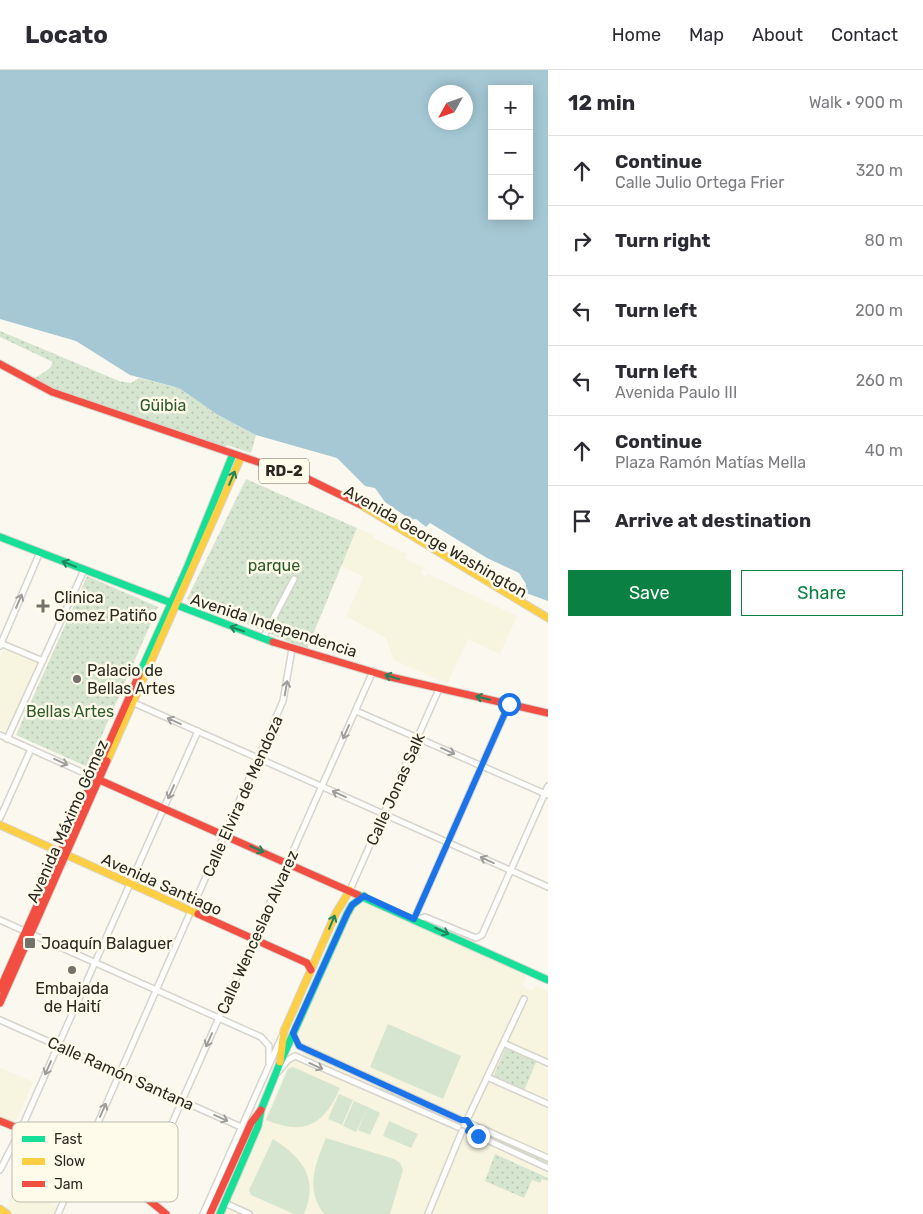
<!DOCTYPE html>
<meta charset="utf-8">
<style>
:root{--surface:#fff;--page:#f7f7f7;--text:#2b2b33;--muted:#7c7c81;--line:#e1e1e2;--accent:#0b8043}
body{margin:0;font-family:Rubik,sans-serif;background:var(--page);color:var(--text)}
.controls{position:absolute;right:15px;top:15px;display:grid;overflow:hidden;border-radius:0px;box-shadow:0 2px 12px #0003}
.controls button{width:45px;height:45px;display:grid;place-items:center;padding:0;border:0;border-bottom:1px solid var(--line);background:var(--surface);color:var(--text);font:25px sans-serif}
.compass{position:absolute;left:428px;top:15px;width:45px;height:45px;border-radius:50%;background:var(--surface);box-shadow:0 2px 12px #0003;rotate:230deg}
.stop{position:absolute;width:15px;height:15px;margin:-11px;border:4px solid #1a73e8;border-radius:50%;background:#fff}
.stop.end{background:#1a73e8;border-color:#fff;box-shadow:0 1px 5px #0008}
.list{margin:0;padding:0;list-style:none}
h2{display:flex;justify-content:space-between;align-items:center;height:65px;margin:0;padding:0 20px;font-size:21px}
h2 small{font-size:16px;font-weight:400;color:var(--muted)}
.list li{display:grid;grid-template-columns:32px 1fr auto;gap:15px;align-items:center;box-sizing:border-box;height:70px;padding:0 20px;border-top:1px solid var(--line)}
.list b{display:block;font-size:19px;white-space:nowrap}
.list p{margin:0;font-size:16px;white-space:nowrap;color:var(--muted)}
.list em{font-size:16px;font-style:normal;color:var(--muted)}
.actions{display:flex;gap:10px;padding:15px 20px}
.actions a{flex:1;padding:11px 0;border:1px solid var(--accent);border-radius:0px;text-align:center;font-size:18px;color:var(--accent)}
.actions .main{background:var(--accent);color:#fff}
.icon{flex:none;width:28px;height:28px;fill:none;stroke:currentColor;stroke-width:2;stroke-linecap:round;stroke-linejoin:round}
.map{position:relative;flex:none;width:548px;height:1144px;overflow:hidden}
header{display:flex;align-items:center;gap:30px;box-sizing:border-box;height:70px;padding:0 25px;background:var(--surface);border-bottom:1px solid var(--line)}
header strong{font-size:24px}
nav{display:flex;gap:28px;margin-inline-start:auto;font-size:18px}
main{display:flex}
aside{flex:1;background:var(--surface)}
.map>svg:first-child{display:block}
</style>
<header>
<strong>Locato</strong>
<nav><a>Home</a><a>Map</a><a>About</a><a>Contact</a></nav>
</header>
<main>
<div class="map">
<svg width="548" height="1144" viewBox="0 0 548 1144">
<defs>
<pattern id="grass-dots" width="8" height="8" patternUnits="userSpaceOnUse" patternTransform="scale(1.25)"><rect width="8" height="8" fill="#d6e5cf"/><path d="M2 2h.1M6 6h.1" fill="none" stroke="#b8c4b1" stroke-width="1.8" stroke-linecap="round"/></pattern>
</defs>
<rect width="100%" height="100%" fill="#faf8ef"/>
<path fill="#f7f4e0" d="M357,458L374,465L373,468L407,484L405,489L423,497L420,504L426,507L428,504L517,546L500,584L468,569L447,614L394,590L386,568L346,546L364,507L340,495Z
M4,578L37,593L7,662L0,659V587Z
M366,832L520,900L526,907L522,916L532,921L536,916L548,921V1144H222L232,1133L230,1126L290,992L295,988L300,991L301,989L307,976L300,972L298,966L356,836Z
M0,998L33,1012L15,1054L0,1047Z
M20,1112L58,1137L55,1144H11L5,1140Z"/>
<path fill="url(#grass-dots)" d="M0,261L119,311L131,313L139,308L179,318L218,345L256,365L251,383L227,375L223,379L31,311L50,298L53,292L0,267Z
M246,409L357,458L307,579L187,529Z
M87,506L158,537L88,697L16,665Z
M506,977L537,990L524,1021L493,1007Z
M381,1017L452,1048L451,1051L379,1020Z
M476,1058L548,1090V1095L475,1062Z
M495,1084L548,1108L547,1111L542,1109L540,1113L532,1110L524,1128L485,1111Z"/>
<path fill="#d6e5cf" d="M388,954L461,986L443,1029L370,997Z
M293,997L340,1018C324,1055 305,1066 266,1050L288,999Z
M339,1024L353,1030L342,1055L328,1049Z
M354,1031L368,1037L356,1062L343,1056Z
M368,1037L380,1043L370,1065L358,1060Z
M389,1051L418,1064L411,1078L383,1066Z
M326,1068L394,1089L400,1093L403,1100L390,1144H324C305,1120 315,1094 326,1068Z
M273,1069C303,1088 319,1109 304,1144H294L251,1125L249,1120Z"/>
<path fill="#a5c8d4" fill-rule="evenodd" d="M0,0H548V531L526,523V514L519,503L487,488L430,453L426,457L416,449L411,450L385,432L375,418L365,416L337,388L256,365L218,345L179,318L130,305L76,271L0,249ZM492,19H529V146H492ZM436,22H466V52H436Z"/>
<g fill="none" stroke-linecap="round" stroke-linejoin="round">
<g stroke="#d6d4cc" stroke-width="8">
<path id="street" d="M263,568L294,509
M0,573L43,591
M0,576L40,482
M134,633L548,817
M356,641L548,725
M0,665L95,708
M7,669L84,500
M0,748L31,679
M350,820L439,619
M414,849L509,634
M0,850L261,967L269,976V992
M416,850L425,847L476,868L482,865L548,716
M0,950L241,1057
M293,964L299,976L461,1050
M503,973L548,993
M277,1003L288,990L295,986L458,1057
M487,1007L548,1034
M467,1050L524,929
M471,1054L548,1088
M468,1061L548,1098
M0,1100L21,1059L198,661
M141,1123L373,601
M225,1133L249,1144
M58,1144L283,631L292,579
M203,1144L282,966
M428,1144L462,1061"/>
</g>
<g stroke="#d6d4cc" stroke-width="9">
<path id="fast" d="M0,467L273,572
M139,605L187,498L233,384
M358,825L548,910
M220,1144L258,1056L261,1040L280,993L347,844L352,835L364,826"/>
</g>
<g stroke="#d6d4cc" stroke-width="9">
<path id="slow" d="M361,435L548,548
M107,691L241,387
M0,755L198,844
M280,992L284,961L336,843L350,820
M0,1139L7,1144"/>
</g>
<g stroke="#d6d4cc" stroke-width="9">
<path id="jam" d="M0,294L52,322L308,409L361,435
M273,572L386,606L548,643
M95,708L358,825
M198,844L307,893L311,900
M0,919L139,605
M0,933L107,691
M0,1051L102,1092L166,1144
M210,1144L251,1053L261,1040"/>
</g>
<use href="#street" stroke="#fefefd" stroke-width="5"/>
<use href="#fast" stroke="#16e098" stroke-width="7"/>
<use href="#slow" stroke="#ffcf43" stroke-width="7"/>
<use href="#jam" stroke="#f24e42" stroke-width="7"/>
</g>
<defs><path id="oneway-shaft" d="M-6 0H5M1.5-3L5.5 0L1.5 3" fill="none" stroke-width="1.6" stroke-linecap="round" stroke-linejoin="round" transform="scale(1.25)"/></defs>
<g stroke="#20845c">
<use href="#oneway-shaft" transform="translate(232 408) rotate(-67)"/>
<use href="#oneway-shaft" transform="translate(69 494) rotate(-158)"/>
<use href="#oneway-shaft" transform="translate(237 559) rotate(-161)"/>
<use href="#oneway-shaft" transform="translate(392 607) rotate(-163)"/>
<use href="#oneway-shaft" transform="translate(483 628) rotate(-167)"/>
<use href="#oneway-shaft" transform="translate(257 779) rotate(24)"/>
<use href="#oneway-shaft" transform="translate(332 852) rotate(-67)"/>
<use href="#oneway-shaft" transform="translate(442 861) rotate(25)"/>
</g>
<g stroke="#9f9e9a">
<use href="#oneway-shaft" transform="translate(19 531) rotate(-67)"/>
<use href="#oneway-shaft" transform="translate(286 618) rotate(-80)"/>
<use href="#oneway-shaft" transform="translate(174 651) rotate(-156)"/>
<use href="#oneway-shaft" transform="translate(346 662) rotate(114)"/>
<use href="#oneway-shaft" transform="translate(448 681) rotate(24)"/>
<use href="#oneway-shaft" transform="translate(61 692) rotate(24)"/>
<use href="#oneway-shaft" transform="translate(171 722) rotate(114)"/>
<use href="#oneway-shaft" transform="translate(339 724) rotate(-156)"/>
<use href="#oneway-shaft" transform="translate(487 790) rotate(-156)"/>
<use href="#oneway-shaft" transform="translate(209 970) rotate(114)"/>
<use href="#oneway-shaft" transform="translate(316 996) rotate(24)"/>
<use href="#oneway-shaft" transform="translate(48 998) rotate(114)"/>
<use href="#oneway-shaft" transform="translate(103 1040) rotate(-66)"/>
<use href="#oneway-shaft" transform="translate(221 1048) rotate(24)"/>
</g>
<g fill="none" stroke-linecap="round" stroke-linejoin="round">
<path stroke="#1a73e8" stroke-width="6" d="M478,1066L468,1061L471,1056L467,1050H461L299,976L293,963L347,844L352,835L364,826L414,849L509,634"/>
</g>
<g fill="#737169" stroke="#fefbeb" stroke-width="2">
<path d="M40.5 528.5h5v5h5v5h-5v5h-5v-5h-5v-5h5z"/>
<circle cx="77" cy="609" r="5"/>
<rect x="24" y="867" width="12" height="12" rx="2.5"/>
<circle cx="72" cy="900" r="5"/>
</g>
<g text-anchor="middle" stroke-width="5" stroke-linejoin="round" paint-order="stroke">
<rect fill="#fefbeb" stroke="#6a675e" stroke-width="1" x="259" y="388.5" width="50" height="25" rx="4"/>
<g font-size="15" font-weight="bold" fill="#2a2821">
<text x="284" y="406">RD-2</text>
</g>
<g font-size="16" fill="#2d5a29" stroke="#fefbeb">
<text x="163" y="341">Güibia</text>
<text x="274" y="501">parque</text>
<text x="70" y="647">Bellas Artes</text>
</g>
<g font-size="16" fill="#2a2821" stroke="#fefbeb">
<text transform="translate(436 471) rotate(30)" y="6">Avenida George Washington</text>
<text transform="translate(274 555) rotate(18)" y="6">Avenida Independencia</text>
<text transform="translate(395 719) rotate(-66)" y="6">Calle Jonas Salk</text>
<text transform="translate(242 726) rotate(-66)" y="6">Calle Elvira de Mendoza</text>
<text transform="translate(67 751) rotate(-66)" y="6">Avenida Máximo Gómez</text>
<text transform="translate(162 814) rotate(24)" y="6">Avenida Santiago</text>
<text transform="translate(257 862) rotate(-66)" y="6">Calle Wenceslao Alvarez</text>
<text transform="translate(121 1003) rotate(24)" y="6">Calle Ramón Santana</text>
</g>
<g font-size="16" fill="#2a2821" stroke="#fefbeb" text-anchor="start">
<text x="54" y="533">Clinica<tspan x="54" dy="18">Gomez Patiño</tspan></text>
<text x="87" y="606">Palacio de<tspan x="87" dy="18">Bellas Artes</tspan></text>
<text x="41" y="879">Joaquín Balaguer</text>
<text x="72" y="924" text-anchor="middle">Embajada<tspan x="72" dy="18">de Haití</tspan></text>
</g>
</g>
<rect x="12" y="1052" width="166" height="80" rx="8" fill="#fefbeb" stroke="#bebcae" stroke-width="1"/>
<rect x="22" y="1066" width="23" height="6" fill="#16e098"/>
<rect x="22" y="1088" width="23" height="7" fill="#ffcf43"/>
<rect x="22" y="1111" width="23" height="6" fill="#f24e42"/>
<g font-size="14" fill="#2a2821">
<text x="54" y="1074">Fast</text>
<text x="54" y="1096">Slow</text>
<text x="54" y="1119">Jam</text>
</g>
</svg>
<div class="controls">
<button>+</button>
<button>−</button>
<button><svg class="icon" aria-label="locate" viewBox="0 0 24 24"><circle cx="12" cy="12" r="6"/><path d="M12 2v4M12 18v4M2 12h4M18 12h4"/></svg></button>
</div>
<svg class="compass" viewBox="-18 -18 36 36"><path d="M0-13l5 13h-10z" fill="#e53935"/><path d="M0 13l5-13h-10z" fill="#7c7c81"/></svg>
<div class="stop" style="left:509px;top:634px"></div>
<div class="stop end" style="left:478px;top:1066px"></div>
</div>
<aside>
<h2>12 min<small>Walk · 900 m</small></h2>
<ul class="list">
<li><svg class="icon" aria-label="ahead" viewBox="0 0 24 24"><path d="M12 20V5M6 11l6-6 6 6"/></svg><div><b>Continue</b><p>Calle Julio Ortega Frier</p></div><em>320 m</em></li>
<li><svg class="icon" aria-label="right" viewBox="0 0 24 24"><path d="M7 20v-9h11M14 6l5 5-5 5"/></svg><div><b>Turn right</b></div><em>80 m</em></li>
<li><svg class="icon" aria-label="left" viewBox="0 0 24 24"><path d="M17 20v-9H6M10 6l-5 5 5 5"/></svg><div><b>Turn left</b></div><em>200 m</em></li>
<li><svg class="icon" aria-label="left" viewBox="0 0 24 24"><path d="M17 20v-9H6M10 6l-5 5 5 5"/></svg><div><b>Turn left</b><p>Avenida Paulo III</p></div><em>260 m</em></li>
<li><svg class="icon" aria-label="ahead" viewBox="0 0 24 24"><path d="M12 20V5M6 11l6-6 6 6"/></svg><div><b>Continue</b><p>Plaza Ramón Matías Mella</p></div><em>40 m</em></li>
<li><svg class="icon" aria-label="arrive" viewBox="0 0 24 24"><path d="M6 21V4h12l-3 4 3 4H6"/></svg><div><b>Arrive at destination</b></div></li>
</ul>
<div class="actions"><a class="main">Save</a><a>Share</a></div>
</aside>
</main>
